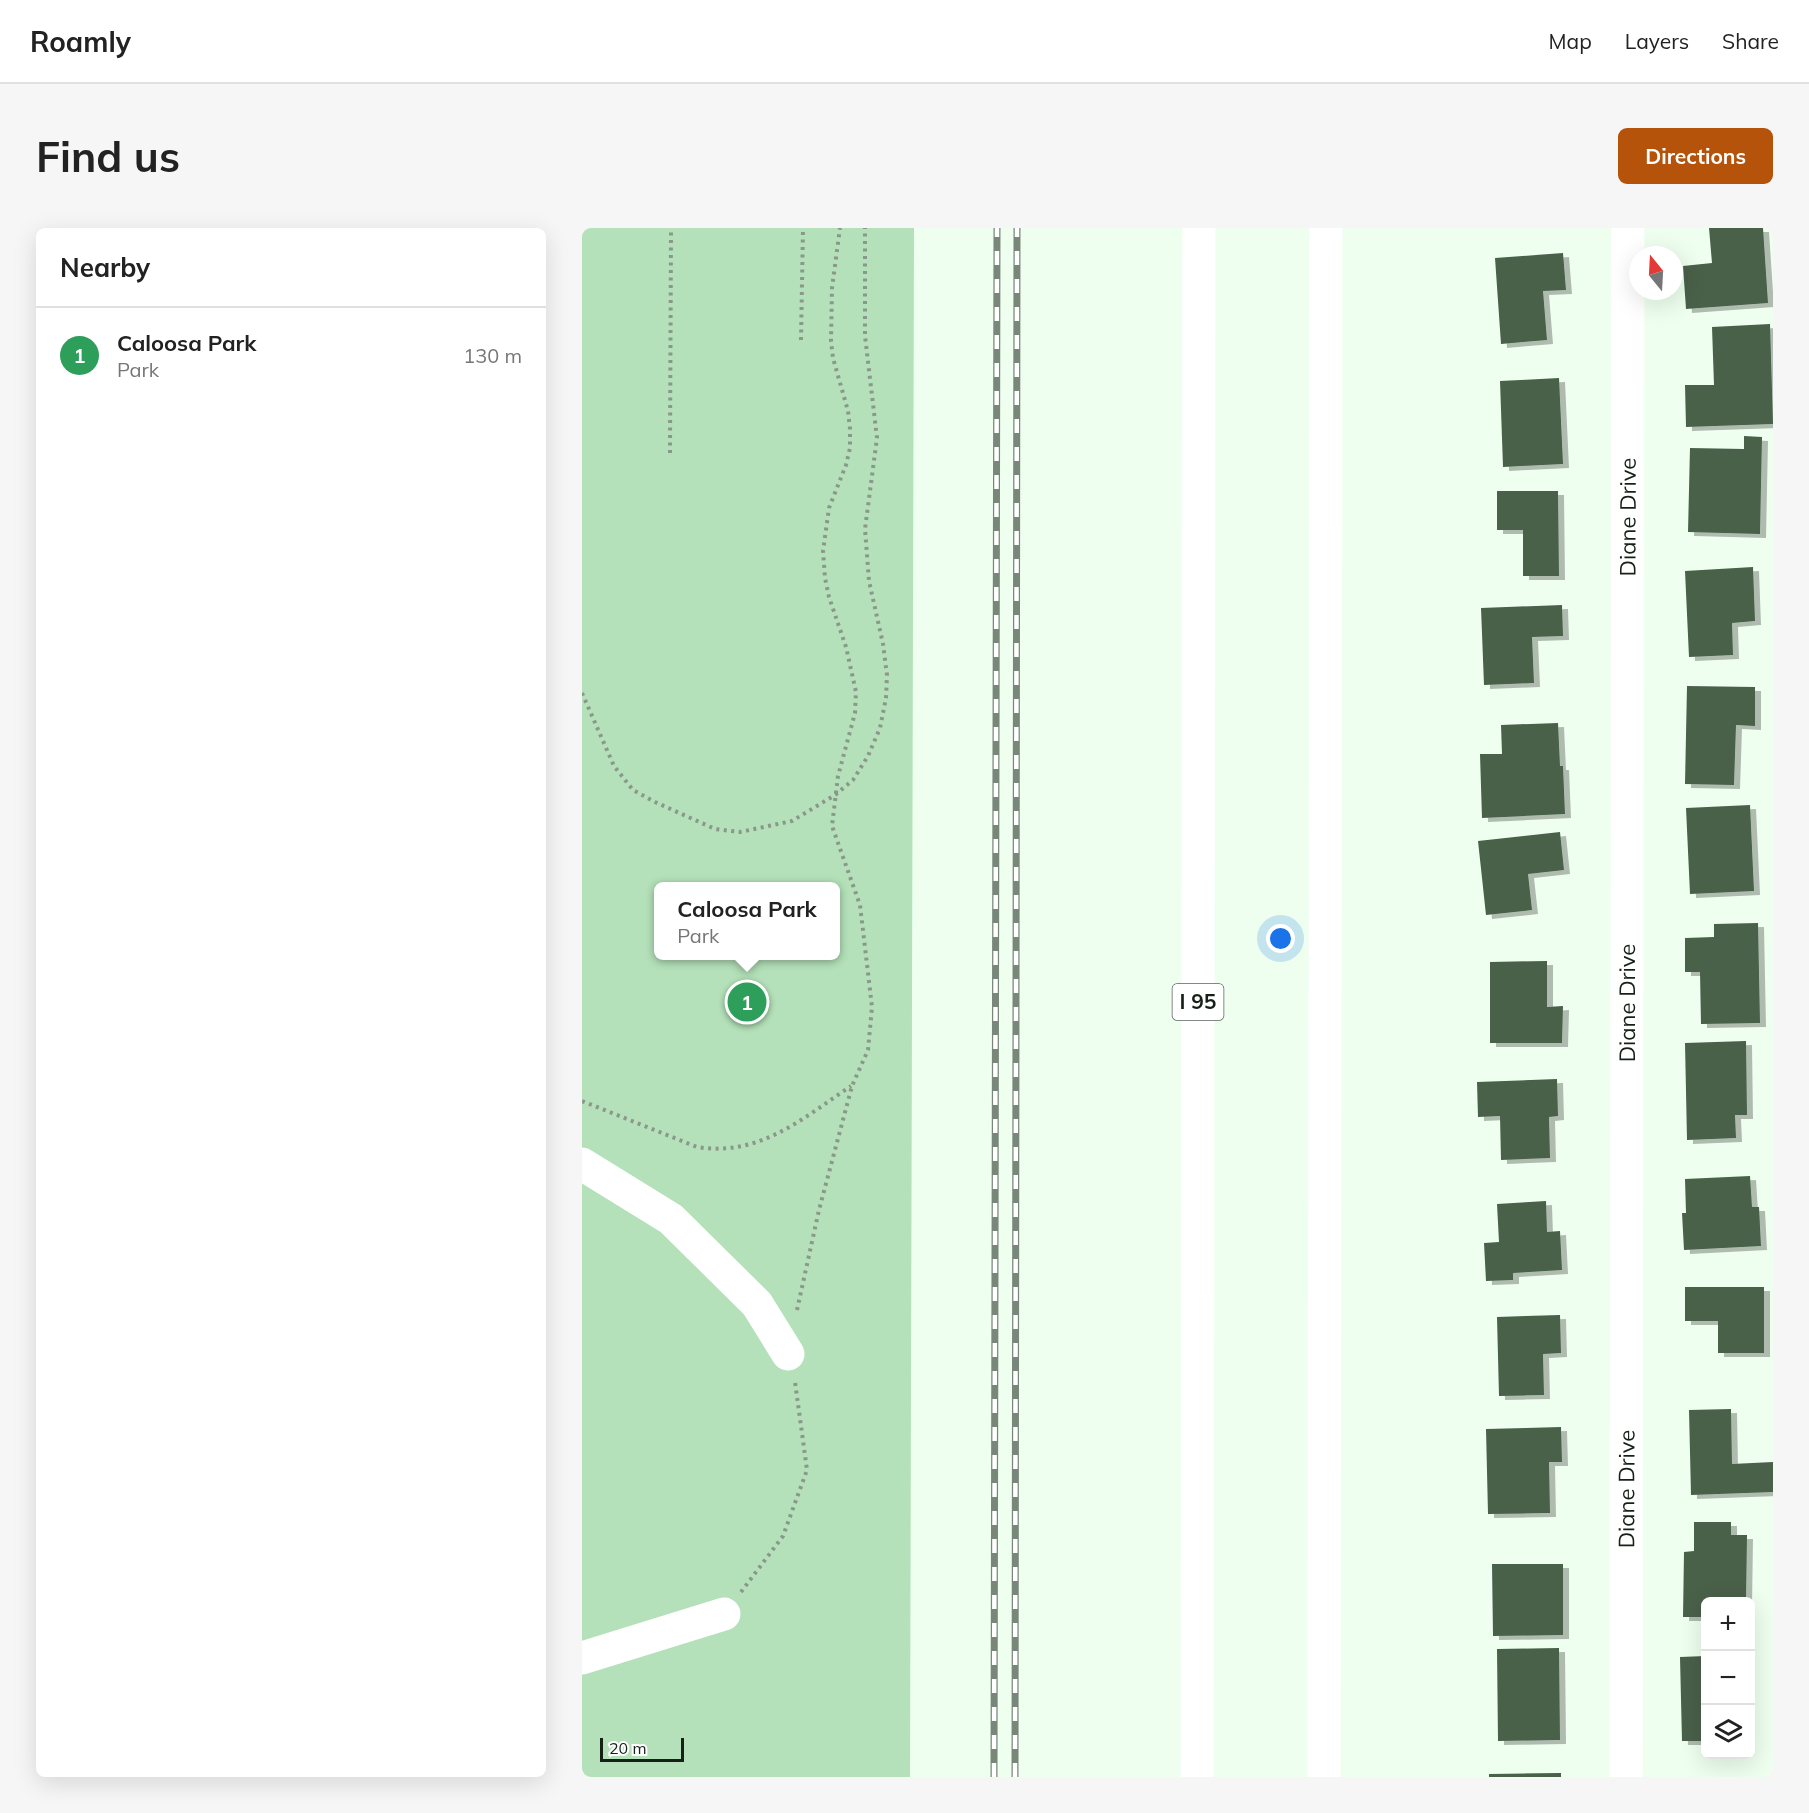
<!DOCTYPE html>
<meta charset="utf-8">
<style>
:root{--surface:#fff;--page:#f6f6f6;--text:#222;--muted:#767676;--line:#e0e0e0;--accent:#b45309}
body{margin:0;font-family:Mulish,sans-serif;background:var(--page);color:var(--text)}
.controls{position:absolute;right:18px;bottom:18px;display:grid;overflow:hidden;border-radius:9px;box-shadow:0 6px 24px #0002}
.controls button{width:54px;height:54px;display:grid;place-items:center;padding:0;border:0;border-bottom:2px solid var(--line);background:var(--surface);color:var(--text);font:30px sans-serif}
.compass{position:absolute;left:1047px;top:18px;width:54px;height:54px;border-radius:50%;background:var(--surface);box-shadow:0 6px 24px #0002;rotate:342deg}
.scale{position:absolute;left:18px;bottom:15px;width:84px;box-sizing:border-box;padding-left:6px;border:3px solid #162017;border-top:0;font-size:16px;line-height:21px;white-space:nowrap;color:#162017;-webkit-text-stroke:4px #fff;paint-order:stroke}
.you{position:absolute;left:699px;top:711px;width:21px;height:21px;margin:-15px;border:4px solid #fff;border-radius:50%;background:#1a73e8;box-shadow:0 0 0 9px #1a73e833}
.badge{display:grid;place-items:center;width:39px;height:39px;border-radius:50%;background:var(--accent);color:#fff;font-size:20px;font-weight:700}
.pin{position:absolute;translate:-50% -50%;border:3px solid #fff;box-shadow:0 2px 6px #0006}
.popup{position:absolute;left:72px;top:654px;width:186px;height:78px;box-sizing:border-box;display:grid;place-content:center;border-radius:9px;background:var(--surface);filter:drop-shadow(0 2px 4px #0005);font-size:20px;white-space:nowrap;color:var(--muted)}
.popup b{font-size:22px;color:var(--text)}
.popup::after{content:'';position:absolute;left:50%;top:100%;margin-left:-12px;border:12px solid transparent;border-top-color:var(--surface)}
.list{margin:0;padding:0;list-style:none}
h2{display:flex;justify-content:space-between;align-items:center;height:78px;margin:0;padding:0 24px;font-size:26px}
h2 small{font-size:20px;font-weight:400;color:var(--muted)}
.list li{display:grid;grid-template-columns:39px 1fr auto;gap:18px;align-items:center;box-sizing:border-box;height:96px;padding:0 24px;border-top:2px solid var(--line)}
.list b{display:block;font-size:22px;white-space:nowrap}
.list p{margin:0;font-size:20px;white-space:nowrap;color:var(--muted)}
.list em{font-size:20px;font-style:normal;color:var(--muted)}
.icon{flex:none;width:33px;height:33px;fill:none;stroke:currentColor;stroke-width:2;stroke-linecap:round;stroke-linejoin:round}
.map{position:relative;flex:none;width:1191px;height:1549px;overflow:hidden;border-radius:9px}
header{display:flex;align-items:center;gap:36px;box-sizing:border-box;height:84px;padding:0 30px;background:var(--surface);border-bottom:2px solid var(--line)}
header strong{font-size:28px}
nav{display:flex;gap:33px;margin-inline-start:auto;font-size:21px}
.intro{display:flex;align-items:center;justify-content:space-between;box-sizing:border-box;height:144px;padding:0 36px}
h1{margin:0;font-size:42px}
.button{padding:15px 27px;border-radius:9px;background:var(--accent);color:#fff;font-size:21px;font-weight:700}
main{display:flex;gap:36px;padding:0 36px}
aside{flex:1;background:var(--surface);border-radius:9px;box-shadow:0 6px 24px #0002}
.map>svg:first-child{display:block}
</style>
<header>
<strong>Roamly</strong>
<nav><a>Map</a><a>Layers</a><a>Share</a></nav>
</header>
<div class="intro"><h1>Find us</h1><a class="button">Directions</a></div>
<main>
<aside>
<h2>Nearby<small></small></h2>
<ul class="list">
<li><span class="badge" style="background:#2e9e5b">1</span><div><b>Caloosa Park</b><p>Park</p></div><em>130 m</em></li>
</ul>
</aside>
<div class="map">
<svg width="1191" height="1549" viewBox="0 0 1191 1549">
<defs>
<filter id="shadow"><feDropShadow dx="6" dy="4" stdDeviation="0" flood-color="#0004"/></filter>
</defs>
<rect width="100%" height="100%" fill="#eeffef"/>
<path fill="#b4e1b9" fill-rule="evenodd" d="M0,0H332L328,1549H0ZM76,658H254V728H76Z"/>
<path fill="#48604a" filter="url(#shadow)" d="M1127,0H1181L1186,75L1104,81L1101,38L1130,35Z
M981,25L984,62L961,63L965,112L919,116L913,30Z
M1188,96L1191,196L1104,199L1103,157H1132L1130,99Z
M977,150L981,236L921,239L918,153Z
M1162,208L1180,209L1178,306L1106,304L1108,220L1162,221Z
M915,263H976L977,348H941V302H915Z
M1171,339L1173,393L1150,395L1151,427L1107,429L1103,343Z
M980,377L981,408L950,409L952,455L902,457L899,380Z
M1105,458L1173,459V498L1154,497L1152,557L1103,556Z
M976,495L978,538H981L983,586L900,590L898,526H920L919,497Z
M1168,577L1172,663L1108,666L1104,580Z
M978,604L982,642L946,646L950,682L904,687L896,613Z
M1176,695L1178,795L1119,796L1118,744H1103V710L1132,709V696Z
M965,733V779L981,778L980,815H908V734Z
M1164,813L1165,887H1153L1154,910L1105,912L1103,815Z
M975,851L976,888L967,889L968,930L919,932L918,888L896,889L895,854Z
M1168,948L1170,979H1177L1179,1018L1102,1022L1100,985H1104L1103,951Z
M964,973L965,1004L978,1003L980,1042L931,1045V1052L904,1053L902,1015L917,1014L915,976Z
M1103,1059H1182V1125H1136V1093H1103Z
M978,1087L979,1125L961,1126L962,1167L917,1168L915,1089Z
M1149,1181L1150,1236L1191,1234V1264L1109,1267L1107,1182Z
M979,1199L980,1234H967L968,1285L906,1286L904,1201Z
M1112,1294H1149V1307H1165L1164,1374H1124V1389H1101L1102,1324L1112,1323Z
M910,1336H981V1407L911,1408Z
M977,1420L978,1512L916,1513L915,1421Z
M1124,1428V1513H1100L1098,1429Z
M979,1545V1549H907V1546Z"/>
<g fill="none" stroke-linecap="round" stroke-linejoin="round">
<path stroke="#8a988b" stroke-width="4" stroke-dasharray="3 4.5" stroke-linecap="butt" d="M219,112L221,0
M88,225L89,0
M0,465L32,538L51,562L73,574L133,601L158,604L210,593L253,567L271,552L286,528L298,500L304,470L305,447L301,416L287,353L283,301L295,210L283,108V0
M0,873L115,919C177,929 220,891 269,858
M215,1082L237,982L270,858L286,822L290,779L278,677L250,598L256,548L273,485L274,464L264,419L247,369L243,350L241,323L247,280L264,237L268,220V201L266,183L251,130L249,113L250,60L258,0
M159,1364L201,1308L225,1242L213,1154"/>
<g stroke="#fff" stroke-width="33">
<path d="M0,936L89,991L175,1076L206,1126"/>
<path d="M0,1430L142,1386"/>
<path id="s1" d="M1044,1549L1046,0"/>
</g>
<path stroke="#fff" stroke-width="33" d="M615,1549L617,0
M742,1549L744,0"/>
<g stroke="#79867a" stroke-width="7">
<path id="rail" d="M412,1549L415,0
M433,1549L435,0"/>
</g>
<use href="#rail" stroke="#fff" stroke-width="4.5" stroke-dasharray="14" stroke-linecap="butt"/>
</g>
<g text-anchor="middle" stroke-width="6" stroke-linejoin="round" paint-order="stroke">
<rect fill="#fff" stroke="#5c635d" stroke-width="1.5" x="590.5" y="756" width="51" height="36" rx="4.5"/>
<g font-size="21" font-weight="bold" fill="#162017">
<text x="616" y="781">I 95</text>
</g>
<g font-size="22" fill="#162017" stroke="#fff">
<text dy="8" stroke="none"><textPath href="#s1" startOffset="1260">Diane Drive</textPath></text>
<text dy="8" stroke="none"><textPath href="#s1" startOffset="774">Diane Drive</textPath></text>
<text dy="8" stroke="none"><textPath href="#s1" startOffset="288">Diane Drive</textPath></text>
</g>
</g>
</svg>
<div class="controls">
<button>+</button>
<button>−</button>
<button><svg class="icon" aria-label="layers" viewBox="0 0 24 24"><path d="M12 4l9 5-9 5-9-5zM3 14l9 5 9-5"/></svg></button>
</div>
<svg class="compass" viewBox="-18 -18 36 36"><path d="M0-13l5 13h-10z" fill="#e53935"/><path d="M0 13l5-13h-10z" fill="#767676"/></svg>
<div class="scale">20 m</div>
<div class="you"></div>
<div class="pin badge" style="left:165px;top:774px;background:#2e9e5b">1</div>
<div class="popup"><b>Caloosa Park</b>Park</div>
</div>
</main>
